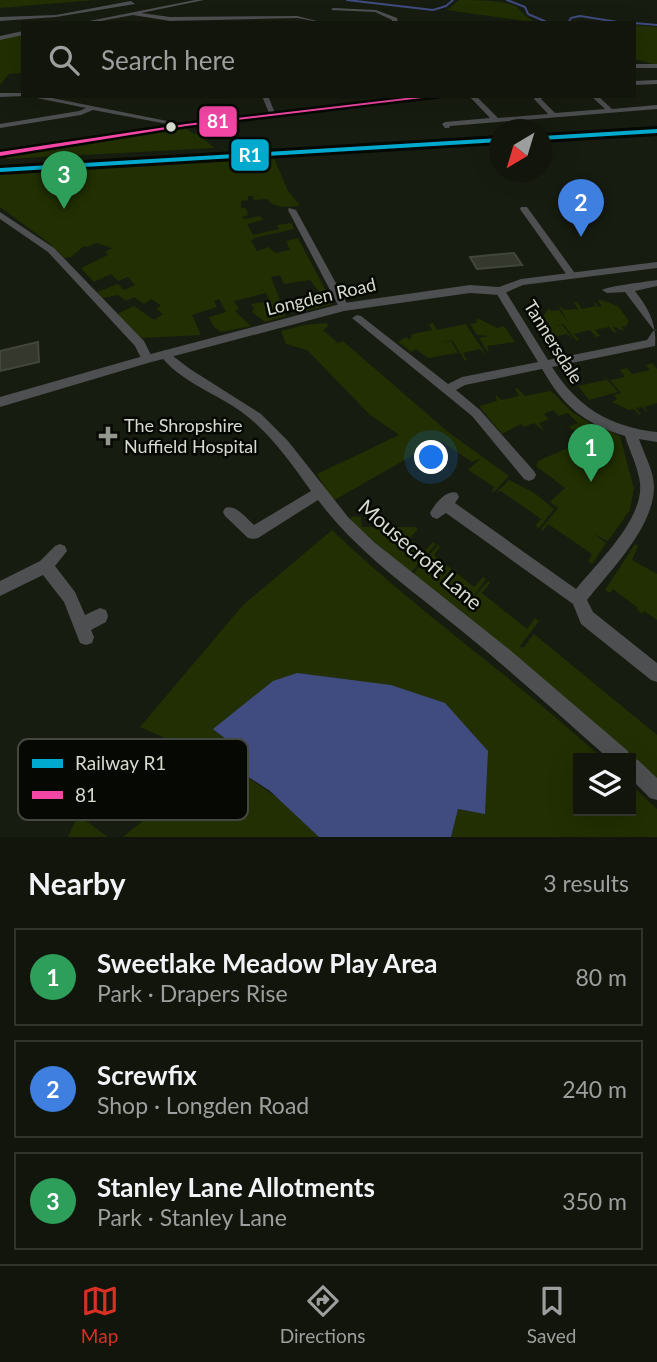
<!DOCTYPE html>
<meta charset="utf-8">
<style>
:root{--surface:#11150c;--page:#1a1e15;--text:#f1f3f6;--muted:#9c9f9d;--line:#30342d;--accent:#d93025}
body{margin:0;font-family:Lato,sans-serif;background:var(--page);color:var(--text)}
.controls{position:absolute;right:21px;bottom:21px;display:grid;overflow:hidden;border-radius:0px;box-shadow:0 7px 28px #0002}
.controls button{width:63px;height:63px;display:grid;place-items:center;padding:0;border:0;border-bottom:2px solid var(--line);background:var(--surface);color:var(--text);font:35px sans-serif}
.compass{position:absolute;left:489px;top:119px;width:63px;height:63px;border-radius:50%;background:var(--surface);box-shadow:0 7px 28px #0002;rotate:218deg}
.you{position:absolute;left:432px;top:458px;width:24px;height:24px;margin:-18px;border:5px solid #fff;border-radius:50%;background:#1a73e8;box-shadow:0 0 0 10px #1a73e833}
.badge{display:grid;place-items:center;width:46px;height:46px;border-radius:50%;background:var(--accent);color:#fff;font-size:23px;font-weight:700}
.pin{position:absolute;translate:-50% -58px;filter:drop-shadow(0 2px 4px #0008)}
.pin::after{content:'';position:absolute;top:37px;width:24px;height:21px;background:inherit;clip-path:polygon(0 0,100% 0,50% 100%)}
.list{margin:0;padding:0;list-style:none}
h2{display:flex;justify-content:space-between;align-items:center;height:91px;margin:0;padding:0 28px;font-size:30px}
h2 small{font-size:23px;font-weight:400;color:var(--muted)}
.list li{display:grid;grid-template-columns:46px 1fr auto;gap:21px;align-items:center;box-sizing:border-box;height:98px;margin:0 14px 14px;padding:0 14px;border:2px solid var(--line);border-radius:0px}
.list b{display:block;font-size:26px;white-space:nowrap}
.list p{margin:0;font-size:23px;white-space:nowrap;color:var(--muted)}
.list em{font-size:23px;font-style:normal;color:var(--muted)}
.icon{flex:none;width:38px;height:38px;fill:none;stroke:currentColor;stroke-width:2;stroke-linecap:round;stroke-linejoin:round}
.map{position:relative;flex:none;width:657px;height:837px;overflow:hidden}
.search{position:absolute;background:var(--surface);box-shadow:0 7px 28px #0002;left:21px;right:21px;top:21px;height:77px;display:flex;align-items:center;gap:18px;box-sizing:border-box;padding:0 24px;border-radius:0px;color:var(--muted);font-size:26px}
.sheet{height:427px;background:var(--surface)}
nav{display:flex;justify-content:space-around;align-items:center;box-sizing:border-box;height:98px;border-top:2px solid var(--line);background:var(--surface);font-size:19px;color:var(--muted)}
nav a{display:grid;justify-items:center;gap:4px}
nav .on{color:var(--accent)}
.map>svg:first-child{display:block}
</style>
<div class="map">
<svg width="657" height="837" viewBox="0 0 657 837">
<rect width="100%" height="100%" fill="#171c10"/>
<path fill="#212f02" d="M0,0H94L0,8Z
M459,0C474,0 506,0 517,7C524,14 527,19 539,23L447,10Z
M634,25L657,27V65L634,59Z
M23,34V73L9,74L0,85V39Z
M186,128L194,134L198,133L214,148L7,159L5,156Z
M274,158L288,191L300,205C290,208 273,208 267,199L254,200L253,196H248V200L241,201V208H246L248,215L242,217L245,219L260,216L263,220L247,224L253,235L279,229L277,225L292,223L294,229L254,238L251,241L257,251L269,247L275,253L290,250L286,241L298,238L333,304L297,313L291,303L294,300L320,293L310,280L284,284L280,275L271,277L286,316L265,322L252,312L254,308L251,304L270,301L266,293L234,301L239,309L235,311L251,326L221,332L214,327L209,317L226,312L219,299L214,301L217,307L192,315L201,335L142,338L117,314L134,306L154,320L163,314L156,309L161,305L151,299L144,304L134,297L126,301L118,295L103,298L97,292L118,284L124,290L135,285L128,277L118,281L111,274L94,282L81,268L108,255L105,252L112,248L96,243L87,247L84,246L71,257L64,258L49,243L0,207V174Z
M601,300L618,306L629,321L626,326L622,327L624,331L612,326L617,332L614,333L609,327L595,330L600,336L596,337L590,330L574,334L579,340L577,341L563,324L554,326L562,325L575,341L567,334L542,339L530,319H541L549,308L551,311L559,310L569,323L558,305L564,310L578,309L574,302H577L582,309L595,306L594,301L598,307L602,306L598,301Z
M479,319L497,328L504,326L515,342L487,346L489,351H487L479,338L489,336L477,335L470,324L477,323L476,320Z
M463,320L487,356L480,349L463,353L467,360L465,361L452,340L441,342L451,341L458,353L428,358L416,349L411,352L398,342L406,337L410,340L412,334L432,330L429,324L433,323L437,330L466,324Z
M326,323L329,326L323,330L338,343L343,341L448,432L509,476L494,492L492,491L494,487L468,470L481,458L472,462L442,442H436L333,501L317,474L399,435L370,415L307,350L286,344L281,331L304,325Z
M652,363L657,369V403L644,407L650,414L641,407L636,408L641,414L639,415L634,409L629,410L612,402L617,399L614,395L621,393L610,380L625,377L620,370L627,368L632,374L650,370L646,365Z
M602,374L618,392L589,400L578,386L606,380Z
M517,388L525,396L551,391L572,412L596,427L590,439L568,427L578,423L568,413L559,416L553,410L544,414L549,419L539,423L545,432L534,423L523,427L521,424L502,434L479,406L497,401L495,394L501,400L519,396L515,389Z
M603,428L620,436L634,489L630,510L608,541L594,534L606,543L592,564L588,561L592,554L548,524L543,531L541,529L558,508L550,502L565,488L536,466L538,461L579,443L596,446Z
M509,480L533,492L554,509L539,528L535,526L541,519L501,491L496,493Z
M350,516L361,517L362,527H415L418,529L409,539L425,551L433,542L436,544L410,574L353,523Z
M332,530C417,612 515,678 602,758H578V811H631V785L657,809V837H451L457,809L485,813L231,743L250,779L287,804L319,837H123L199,775V753L140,727L243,605Z
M635,544L638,546L632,560L657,574V620L644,611L642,614L637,610L638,608L613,589L610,593L605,590Z
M438,545L440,547L434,555L474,587L483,577L486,579L466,606L488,581L490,583L482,593L527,629L535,618L539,621L520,646L523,648L534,634L657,735V778L461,611L412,575Z
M78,815L108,837H68Z"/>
<path fill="#404b80" d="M297,673L391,685L445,703L488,751L485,814L458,809L451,837H319L270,791L227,763L231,743L213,729L273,681Z"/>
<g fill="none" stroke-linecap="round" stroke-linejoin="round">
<path stroke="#404b80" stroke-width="2" d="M347,0L433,10L446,6L453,0
M507,0L525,7L528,14L549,23
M568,23L571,18L580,16L624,23
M634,23L657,25"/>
</g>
<path fill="#34382d" stroke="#42463c" stroke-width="2" d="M514,253L522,265L477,269L470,257Z
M38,342L39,362L0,371V351Z"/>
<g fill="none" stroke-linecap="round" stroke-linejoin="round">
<path fill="#4d4f50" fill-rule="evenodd" d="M195,0H204L141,13L170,17L297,16L325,23L297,18L170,21L133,15L90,23H79Z
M131,1L135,4L56,17L0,21V17L56,15Z
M333,8L376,10L397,18L398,23H392V20L375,12L331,10Z
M23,31V35L0,40V36Z
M634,64H657V68H634Z
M657,80V84L634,85V81Z
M0,93H23V96H25L0,97Z
M27,96H42L182,124L269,113L262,96H268L275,113L418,96H440L186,127L0,156V152L173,125L93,110L81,115L0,128V124L79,111L86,108Z
M469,96H476L498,118L548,114L534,99L535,96H544L541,99L555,113L605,109L591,96H598L612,109L657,105V109L450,126L449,128H445L442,124L445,122L490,118Z
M521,207H527L577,276L575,278H569L520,209Z
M289,208L296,210L349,307L348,309L344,310L339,307L288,210Z
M0,212L54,248L144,341L153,359L151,362H143L135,346L48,252L0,219Z
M657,280V286L635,291C648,308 657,323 655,346L552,367C577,407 610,427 657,432V442L639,439C644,454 654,471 654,487C654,527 610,571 587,600L593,612L657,663V682L651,680L581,624L573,604L446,513L437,519L432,517L430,513C435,504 446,489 457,493L459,497L455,503L576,589C598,562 644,519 640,483C638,467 630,452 625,436C583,423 564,407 542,369L465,385L456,390L480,410L534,471L536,475L534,479L529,481L524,479L472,416L352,318L357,315L361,316L448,384L462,377L538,362L495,291L496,289H504L548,360L647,340L653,331L657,330L653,329L625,292L607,293L602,290C609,286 645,282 657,280Z
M165,350L190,369L261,414L288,441L348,517L374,542L510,650L628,751L630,758H631L638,760L657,778V800L650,798L631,779V758H608C558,714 509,669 457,627C408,587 357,552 318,500L258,538L253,539L248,538L225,516L223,512L225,508C236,504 246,518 254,525L311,491C291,463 271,434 243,413C216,393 180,382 159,354Z
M60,544L65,546L67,551L55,566L75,592L85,615L100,608L106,610L108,616L106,622L91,630L94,637L92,643L86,645L80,643L64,602L43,575L0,596V581L40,561L55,546Z"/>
<path fill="#4d4f50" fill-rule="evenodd" d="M657,262V268L523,285L500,295L470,293L344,311L148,363L0,407V397L147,355L344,303L470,285L499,287L521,279Z"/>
<g stroke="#060803" stroke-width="5">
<path id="bus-1" d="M423,96H439L186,126L0,156V152L186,124Z"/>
</g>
<use href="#bus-1" fill="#f346a5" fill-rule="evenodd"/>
<g stroke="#060803" stroke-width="6">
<path id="rail-1" d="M657,129V133L542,140V136Z
M500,138V142L0,172V168Z"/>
</g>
<use href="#rail-1" fill="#00a9ce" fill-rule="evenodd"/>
</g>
<circle fill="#d5dbce" stroke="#060803" stroke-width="2.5" cx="171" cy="127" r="6"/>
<path fill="#92988c" stroke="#060803" stroke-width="2.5" d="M104.5 425.5h7v7h7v7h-7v7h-7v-7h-7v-7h7z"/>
<g text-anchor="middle" stroke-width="5" stroke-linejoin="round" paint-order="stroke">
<g font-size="18" fill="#d5dbce" stroke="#060803">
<text transform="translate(321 297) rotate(-13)" y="6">Longden Road</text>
<text transform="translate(553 342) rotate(58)" y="6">Tannersdale</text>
</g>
<g font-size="18" fill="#d5dbce" stroke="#060803" text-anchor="start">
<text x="124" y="432">The Shropshire<tspan x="124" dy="21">Nuffield Hospital</tspan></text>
</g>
<g font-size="21" fill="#d5dbce" stroke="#060803">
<text transform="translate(420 555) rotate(41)" y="7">Mousecroft Lane</text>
</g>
</g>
<rect x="18" y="739" width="230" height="81" rx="10" fill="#060803" stroke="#444740" stroke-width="2"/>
<rect x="32" y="759" width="31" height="9" fill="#00a9ce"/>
<rect x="32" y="791" width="31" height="8" fill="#f346a5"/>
<g font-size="19" fill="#d5dbce">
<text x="75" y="770">Railway R1</text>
<text x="75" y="802">81</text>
</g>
<g stroke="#060803" stroke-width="2.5">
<rect x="198" y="105" width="40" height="33" rx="7" fill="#f346a5"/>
<rect x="230" y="138" width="40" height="34" rx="7" fill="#00a9ce"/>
</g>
<g font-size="19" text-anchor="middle" font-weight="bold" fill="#fff">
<text x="218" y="128">81</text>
<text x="250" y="162">R1</text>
</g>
</svg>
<div class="controls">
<button><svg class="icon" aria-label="layers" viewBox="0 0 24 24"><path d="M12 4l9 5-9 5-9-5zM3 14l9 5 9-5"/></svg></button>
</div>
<svg class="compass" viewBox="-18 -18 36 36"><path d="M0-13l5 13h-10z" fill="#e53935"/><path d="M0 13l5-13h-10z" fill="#9c9f9d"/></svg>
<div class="you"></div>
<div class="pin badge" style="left:591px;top:482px;background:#2e9e5b">1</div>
<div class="pin badge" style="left:581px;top:237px;background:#3f7fe0">2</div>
<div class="pin badge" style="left:64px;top:209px;background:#2e9e5b">3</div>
<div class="search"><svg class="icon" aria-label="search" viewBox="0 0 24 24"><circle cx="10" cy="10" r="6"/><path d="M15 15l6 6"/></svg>Search here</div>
</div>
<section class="sheet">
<h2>Nearby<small>3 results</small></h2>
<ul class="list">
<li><span class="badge" style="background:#2e9e5b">1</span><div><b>Sweetlake Meadow Play Area</b><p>Park · Drapers Rise</p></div><em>80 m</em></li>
<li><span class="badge" style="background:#3f7fe0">2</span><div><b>Screwfix</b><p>Shop · Longden Road</p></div><em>240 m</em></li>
<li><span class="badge" style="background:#2e9e5b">3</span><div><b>Stanley Lane Allotments</b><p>Park · Stanley Lane</p></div><em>350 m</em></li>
</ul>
</section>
<nav>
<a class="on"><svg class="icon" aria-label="map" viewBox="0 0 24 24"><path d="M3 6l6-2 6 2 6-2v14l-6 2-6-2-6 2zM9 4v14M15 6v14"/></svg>Map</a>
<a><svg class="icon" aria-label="directions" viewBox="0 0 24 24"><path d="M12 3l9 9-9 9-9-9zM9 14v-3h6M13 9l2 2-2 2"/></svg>Directions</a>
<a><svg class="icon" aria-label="saved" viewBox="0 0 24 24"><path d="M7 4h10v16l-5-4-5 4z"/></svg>Saved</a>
</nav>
